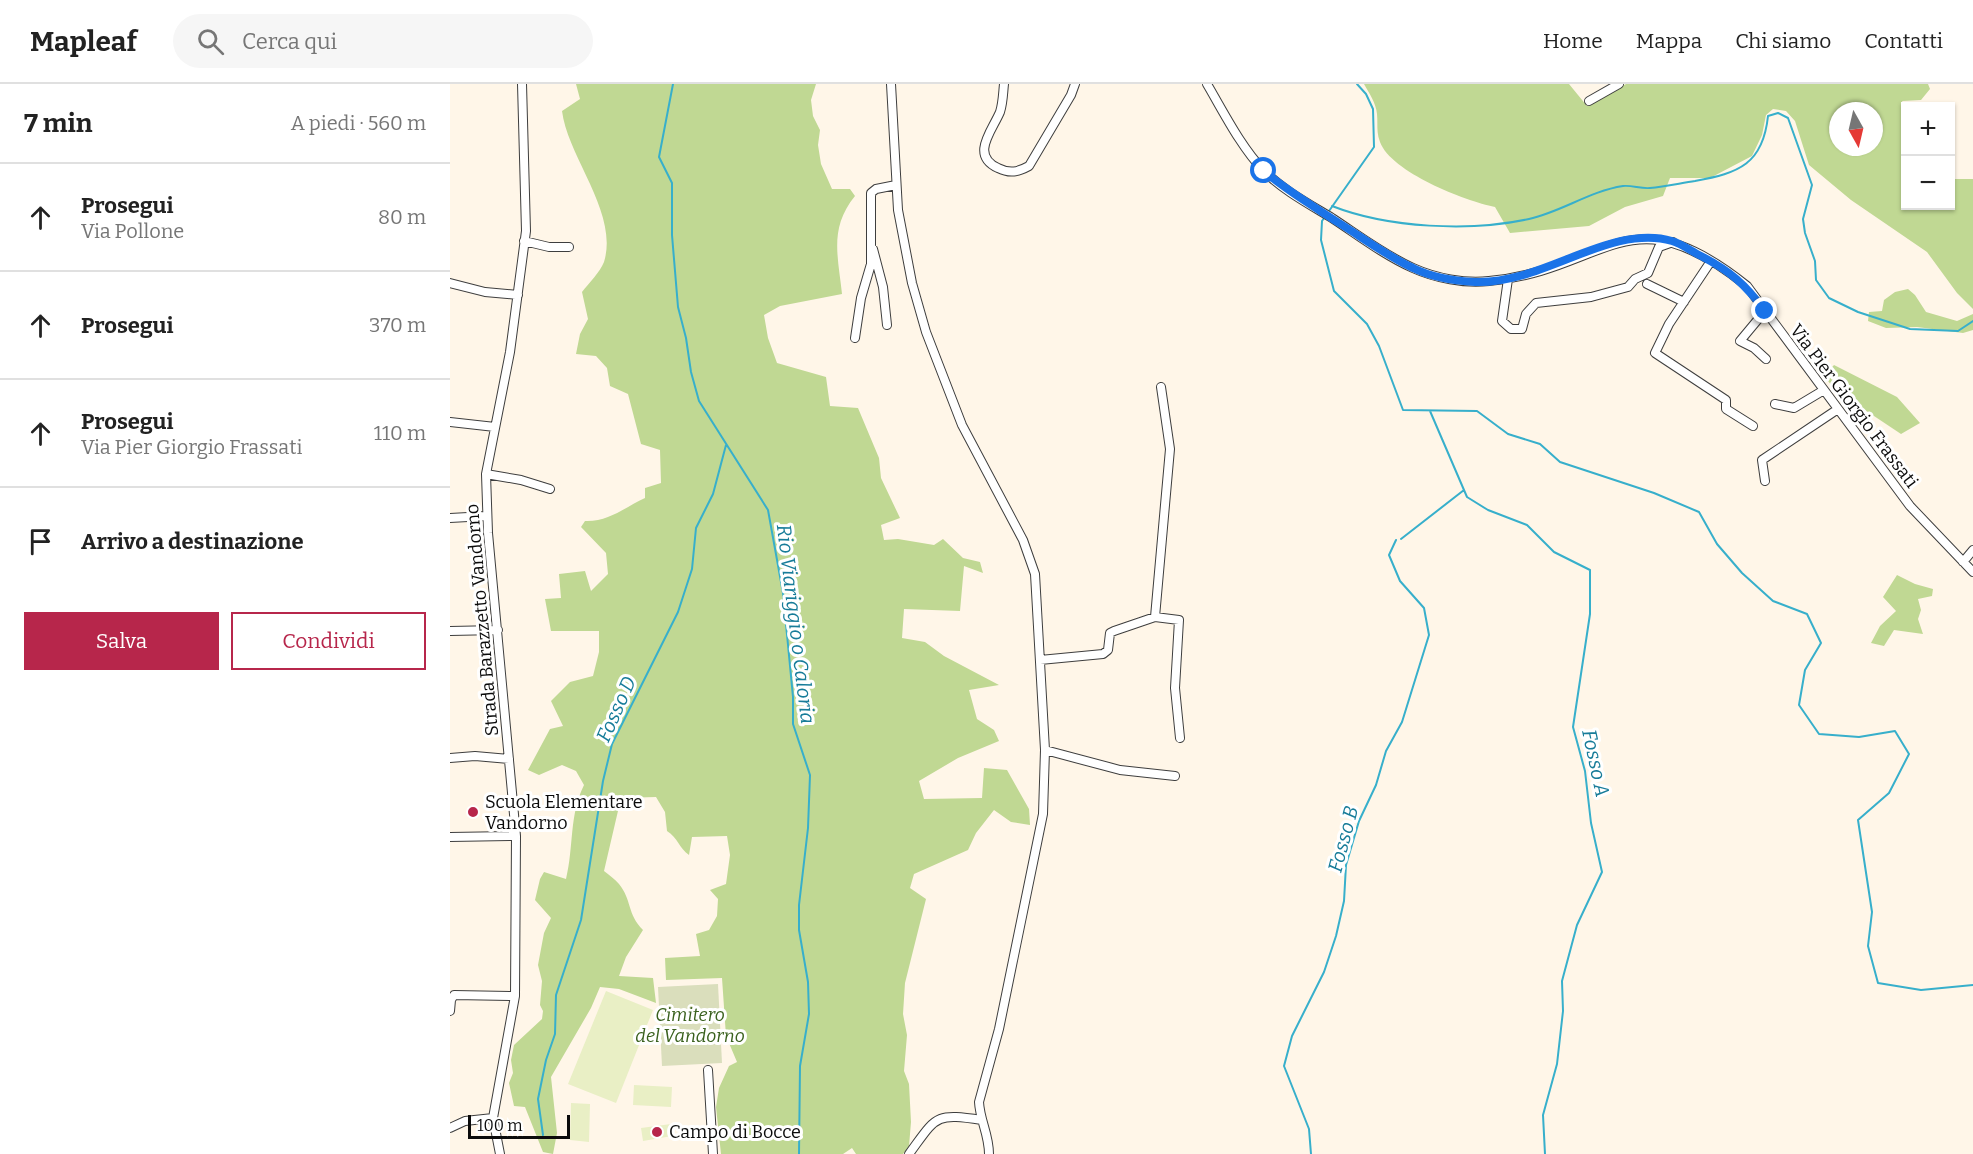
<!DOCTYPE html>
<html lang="it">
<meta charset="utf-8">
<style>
:root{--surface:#fff;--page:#f6f6f6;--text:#222;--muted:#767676;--line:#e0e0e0;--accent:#b7264b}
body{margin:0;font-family:Bitter,serif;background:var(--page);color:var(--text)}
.controls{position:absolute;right:18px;top:18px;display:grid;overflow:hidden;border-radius:0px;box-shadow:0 2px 4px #0004}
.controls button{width:54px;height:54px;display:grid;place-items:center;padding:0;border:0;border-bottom:2px solid var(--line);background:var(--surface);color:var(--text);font:30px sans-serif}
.compass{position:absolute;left:1379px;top:18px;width:54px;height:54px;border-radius:50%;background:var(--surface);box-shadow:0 2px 4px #0004;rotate:172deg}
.scale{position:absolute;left:18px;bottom:15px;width:102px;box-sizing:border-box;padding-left:6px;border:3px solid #0b0b0b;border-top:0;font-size:16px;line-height:21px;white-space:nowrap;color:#0b0b0b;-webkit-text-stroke:4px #fff;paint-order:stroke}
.stop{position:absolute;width:18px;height:18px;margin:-14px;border:4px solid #1a73e8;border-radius:50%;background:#fff}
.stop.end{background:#1a73e8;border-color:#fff;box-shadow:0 2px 6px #0008}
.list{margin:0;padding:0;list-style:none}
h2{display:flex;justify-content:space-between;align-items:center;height:78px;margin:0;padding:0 24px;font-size:26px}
h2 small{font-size:20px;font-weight:400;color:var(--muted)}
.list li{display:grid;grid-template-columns:39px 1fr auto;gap:18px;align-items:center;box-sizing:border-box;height:108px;padding:0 24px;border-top:2px solid var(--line)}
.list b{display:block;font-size:22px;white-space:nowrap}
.list p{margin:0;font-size:20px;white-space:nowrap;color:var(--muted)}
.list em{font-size:20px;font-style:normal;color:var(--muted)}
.actions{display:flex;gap:12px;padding:18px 24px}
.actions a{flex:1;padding:14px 0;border:2px solid var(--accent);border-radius:0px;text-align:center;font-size:21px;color:var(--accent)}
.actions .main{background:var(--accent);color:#fff}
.icon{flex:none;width:33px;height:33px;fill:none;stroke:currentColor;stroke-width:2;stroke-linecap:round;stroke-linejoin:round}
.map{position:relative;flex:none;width:1523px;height:1070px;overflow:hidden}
header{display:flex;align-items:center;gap:36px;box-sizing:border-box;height:84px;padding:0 30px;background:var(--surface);border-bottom:2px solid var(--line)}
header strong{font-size:28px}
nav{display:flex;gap:33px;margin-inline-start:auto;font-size:21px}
.search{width:420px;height:54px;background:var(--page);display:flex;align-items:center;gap:15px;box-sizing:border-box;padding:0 21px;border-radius:33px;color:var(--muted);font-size:22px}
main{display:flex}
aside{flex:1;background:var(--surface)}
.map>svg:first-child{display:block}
</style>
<header>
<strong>Mapleaf</strong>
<div class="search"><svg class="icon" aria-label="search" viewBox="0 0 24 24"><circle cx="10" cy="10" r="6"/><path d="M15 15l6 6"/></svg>Cerca qui</div>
<nav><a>Home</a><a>Mappa</a><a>Chi siamo</a><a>Contatti</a></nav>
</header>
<main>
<aside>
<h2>7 min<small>A piedi · 560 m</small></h2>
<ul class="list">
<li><svg class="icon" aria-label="ahead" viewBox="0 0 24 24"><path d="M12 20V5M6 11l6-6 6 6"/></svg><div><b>Prosegui</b><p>Via Pollone</p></div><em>80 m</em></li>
<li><svg class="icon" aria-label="ahead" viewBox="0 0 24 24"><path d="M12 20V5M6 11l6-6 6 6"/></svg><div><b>Prosegui</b></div><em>370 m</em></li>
<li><svg class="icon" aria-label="ahead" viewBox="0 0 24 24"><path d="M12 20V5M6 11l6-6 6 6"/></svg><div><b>Prosegui</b><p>Via Pier Giorgio Frassati</p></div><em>110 m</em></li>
<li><svg class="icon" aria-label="arrive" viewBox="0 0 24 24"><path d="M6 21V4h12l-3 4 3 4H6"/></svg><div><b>Arrivo a destinazione</b></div></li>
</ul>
<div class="actions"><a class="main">Salva</a><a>Condividi</a></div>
</aside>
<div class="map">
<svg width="1523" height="1070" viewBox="0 0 1523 1070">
<rect width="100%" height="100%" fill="#fff6e8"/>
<path fill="#c0d893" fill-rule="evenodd" d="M126,0H366L361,16L363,32L370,46L368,61L371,80L382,105H400L405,112C379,144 388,172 392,210L330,222L314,231L318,254L327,279L376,293L380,322L408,324L429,374L431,394L450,434L431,441L434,456L448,455L484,461L493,455L513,474L530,478L533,489L514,482L510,527L454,525L452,554L475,558L494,572L549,601L519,606L527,635L544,646L549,657L508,674L469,697L474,715L532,714L534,684L557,686L579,725L580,741L561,738L544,726L526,749L518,766L464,790L460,804L476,815L455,899L453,930L457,951L454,987L459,1000L461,1038L459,1062L453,1070H406L402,1064L393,1070H271L266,1023L269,1004L279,982L287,978L276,952L272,894L216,896L215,874L250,872L246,850L259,846L267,832L268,815L260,806L276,800L280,771L277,752L242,753L239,771C229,764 228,754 217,747L215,728L206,713L171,714L154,787C159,791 165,795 169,800C182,816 177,830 193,846L176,873L169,892L203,894L206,919L169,905L150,903L141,924L101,993L107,1049L103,1070L93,1068L75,1023L64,1022L59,999L63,989L61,976L64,961L92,935L93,927L90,921L92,897L88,881L94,849L101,834L85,816L90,795L94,788L116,795C124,762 119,731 134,701L126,687L112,681L89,691L78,686L100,645L113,642L101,617L120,598L143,592L149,568V547H101L95,515L111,514L109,490L135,487L141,507L158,490L156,469L131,443L135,437C159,438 175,423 195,414V404L211,399L210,366L191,360L178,310L160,302L157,284L146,272L126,270L130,250L138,235L132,208C139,199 150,188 154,178C169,129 118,74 112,27L130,15Z
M914,0H1119L1137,22L1176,0H1478L1480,5L1471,16L1452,17L1456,26V122H1500L1501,90L1505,95H1523V225L1507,209L1477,168L1401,116L1359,81L1345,37L1336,27L1323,25L1316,31L1312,51L1302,72L1260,94H1220L1213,112L1175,123L1139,142L1060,149L1045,123C1015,117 941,88 930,58C926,48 928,39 927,30C926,19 919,9 914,0ZM1388,27H1424V63H1388Z
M1458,205L1465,211L1476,228L1507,237L1523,230V246L1513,249L1467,243L1436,244L1418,237L1419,228L1432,227L1434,216L1445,208Z
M1384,281L1447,313L1470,339L1451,350L1415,326L1395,318L1374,292Z
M1447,491L1465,500L1483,505L1482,512L1468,515L1471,526L1468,535L1473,550L1444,546L1434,562L1421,559L1430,542L1446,527L1433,513Z"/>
<path fill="#dadebc" d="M268,900L272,979L212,982L208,903Z"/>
<path fill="#e9efc5" d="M156,907L203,926L166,1019L118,1000Z
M184,1001L222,1003L221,1023L183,1021Z
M121,1019L140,1020L139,1058L120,1056Z
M221,1040L222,1052L193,1057L191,1044Z"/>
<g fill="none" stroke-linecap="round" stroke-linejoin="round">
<path stroke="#37afcb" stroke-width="2" d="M223,0L209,73L222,99V151L228,223L236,254L241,288L249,317L318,426L333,509L343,613V640L360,691L358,744L349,821V846L358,898L359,930L350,982L349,1070
M907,0L916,10L923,25L924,63L872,137L871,156L884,207L917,240L929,262L953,326L1027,327L1058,350L1090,360L1110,378L1204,409L1249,428L1267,460L1292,489L1323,517L1357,530L1371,559L1355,586L1349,621L1369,650L1409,653L1445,647L1459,670L1439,709L1408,736L1422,828L1418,862L1428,899L1471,906L1523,901
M882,122C938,144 1020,148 1079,135C1111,128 1140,107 1173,102C1182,101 1191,105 1200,104C1215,103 1231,99 1245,97C1289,89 1313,80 1318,32L1328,29L1338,34L1362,101L1353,135L1355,149L1365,177L1366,196L1379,214L1408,228L1460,245L1508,247L1523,237
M980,327L1017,413L1038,426L1077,441L1104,468L1140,486V530L1123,643L1135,687L1141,739L1152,788L1127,841L1112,897L1113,927L1107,980L1093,1031L1095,1070
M951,455L1014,406
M93,1051L88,1015L96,976L105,950L106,911L131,836L153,697L162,660L228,528L242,485L246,444L263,410L276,361
M861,1070L859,1045L834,982L842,952L874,888L886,852L894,817L896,781L909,737L926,701L936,667L952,638L979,551L974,524L950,497L939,471L946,456"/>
<g stroke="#3e3e3e" stroke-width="10">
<path id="minor" d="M441,0L448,126L462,199L476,248L512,341L573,456L585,490L595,666L593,730L549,945L529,1018C530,1037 539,1050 539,1070
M554,0C553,9 553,19 550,28C542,47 520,71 548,84C560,90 568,88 579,82L621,11L625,0
M757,0C774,29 791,63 814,87C833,106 859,120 882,134C908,151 934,171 963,184C985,194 1015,200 1039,197C1157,186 1178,106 1297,202L1460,422L1523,488
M1139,17L1169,0
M74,157L99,163H119
M423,165L433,203L437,241
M1261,177L1219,240L1205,269L1276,316V325L1303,342
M1058,195L1052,237L1061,245H1072L1076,230L1086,219L1141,213L1178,203L1185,195L1198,189L1209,163L1223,158
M0,199L35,208L68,211
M1197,200L1234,218
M1315,227L1290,257L1304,264L1316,275
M405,254L411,214L421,180V109L426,105L446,101
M1325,320L1344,324L1374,306
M0,338L45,343
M36,390L71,396L100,405
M1315,397L1312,376L1388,325
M0,434L36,432
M1513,478L1523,466
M705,533L729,536L725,604L730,654
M0,547L48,546
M590,576L653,570L658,566L660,549L664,547L705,533L720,365L711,303
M595,666L670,686L725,692
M0,674L25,672L59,675
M0,753L66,752
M0,927L1,916L4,911L65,912
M258,986L263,1070
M0,1044L15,1037L43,1034
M50,1070L43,1034L65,912L66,752L38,449L36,390L60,268L76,147L72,0
M459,1070C487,1032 484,1029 532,1036"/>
</g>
<use href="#minor" stroke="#fff" stroke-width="8"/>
</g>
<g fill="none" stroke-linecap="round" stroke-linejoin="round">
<path stroke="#1a73e8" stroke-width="8" d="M814,87C837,107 863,122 889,139C913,154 937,172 963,184C981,193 1005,197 1025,198C1092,201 1160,139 1222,157C1232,160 1241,167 1251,172C1280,187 1295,200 1315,227"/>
</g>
<g fill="#b7264b" stroke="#fff" stroke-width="2">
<circle cx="23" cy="728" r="6"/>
<circle cx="207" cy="1048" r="6"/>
</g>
<g text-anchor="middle" stroke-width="6" stroke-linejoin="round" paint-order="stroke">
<g font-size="18" fill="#0b0b0b" stroke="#fff">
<text transform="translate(1404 322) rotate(53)" y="6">Via Pier Giorgio Frassati</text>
<text transform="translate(32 536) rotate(-95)" y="6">Strada Barazzetto Vandorno</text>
</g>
<g font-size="18" fill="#0b0b0b" stroke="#fff" text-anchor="start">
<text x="35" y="724">Scuola Elementare<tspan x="35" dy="21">Vandorno</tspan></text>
<text x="219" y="1054">Campo di Bocce</text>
</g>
<g font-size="18" font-style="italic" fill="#39601d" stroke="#fff">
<text x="240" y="937">Cimitero<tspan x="240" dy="21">del Vandorno</tspan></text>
</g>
<g font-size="20" font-style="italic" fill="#177c99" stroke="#fff">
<text transform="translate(346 540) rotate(83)" y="7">Rio Viariggio o Caloria</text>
<text transform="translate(166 625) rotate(-66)" y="7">Fosso D</text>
<text transform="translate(1146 679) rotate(78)" y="7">Fosso A</text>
<text transform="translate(893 755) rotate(-75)" y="7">Fosso B</text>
</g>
</g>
</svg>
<div class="controls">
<button>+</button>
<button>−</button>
</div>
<svg class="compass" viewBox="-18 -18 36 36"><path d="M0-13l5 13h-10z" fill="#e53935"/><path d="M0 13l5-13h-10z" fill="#767676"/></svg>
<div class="scale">100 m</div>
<div class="stop" style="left:814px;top:87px"></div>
<div class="stop end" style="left:1315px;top:227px"></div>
</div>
</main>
